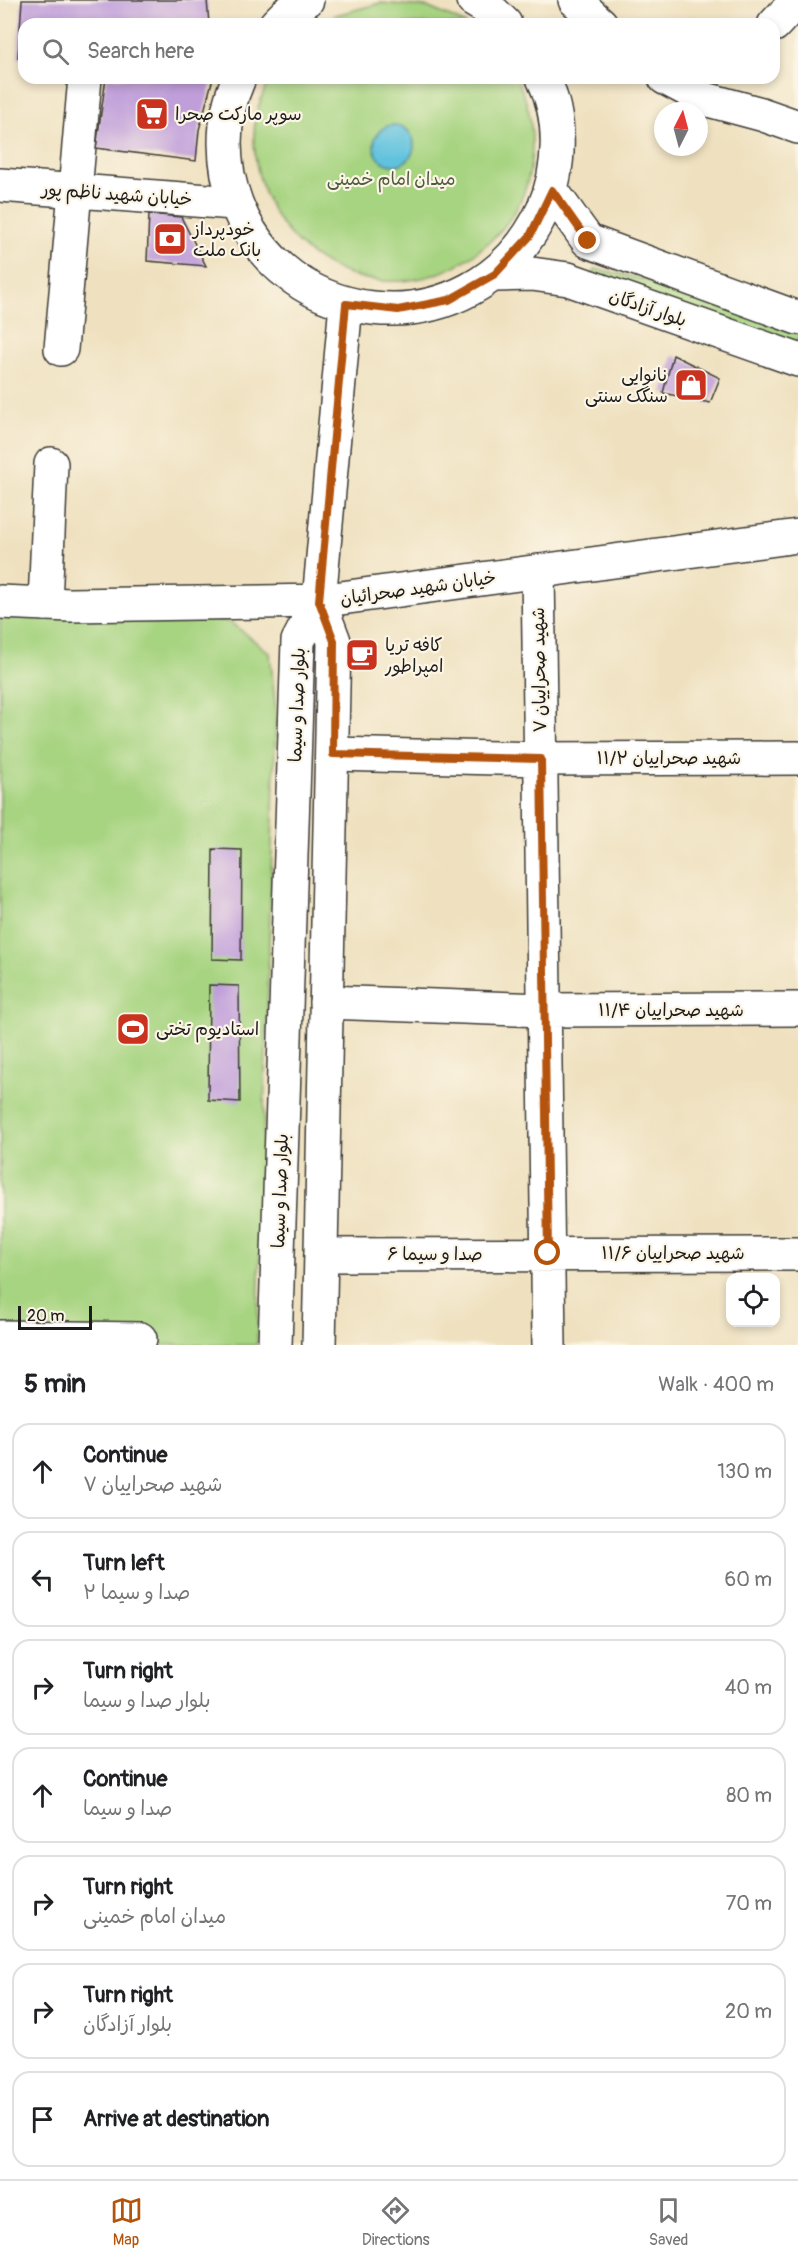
<!DOCTYPE html>
<meta charset="utf-8">
<style>
:root{--surface:#fff;--page:#f6f6f6;--text:#202124;--muted:#757577;--line:#e0e0e0;--accent:#b45309}
body{margin:0;font-family:Pangolin,"Playpen Sans Arabic",sans-serif;background:var(--page);color:var(--text)}
.controls{position:absolute;right:18px;bottom:18px;display:grid;overflow:hidden;border-radius:12px;box-shadow:0 3px 9px #0003}
.controls button{width:54px;height:54px;display:grid;place-items:center;padding:0;border:0;border-bottom:2px solid var(--line);background:var(--surface);color:var(--text);font:30px sans-serif}
.compass{position:absolute;left:654px;top:102px;width:54px;height:54px;border-radius:50%;background:var(--surface);box-shadow:0 3px 9px #0003;rotate:6deg}
.scale{position:absolute;left:18px;bottom:15px;width:74px;box-sizing:border-box;padding-left:6px;border:3px solid #1c1c1c;border-top:0;font-size:16px;line-height:21px;white-space:nowrap;color:#1c1c1c;-webkit-text-stroke:4px #fcf5e5;paint-order:stroke}
.stop{position:absolute;width:18px;height:18px;margin:-14px;border:4px solid #b45309;border-radius:50%;background:#fff}
.stop.end{background:#b45309;border-color:#fff;box-shadow:0 2px 6px #0008}
.list{margin:0;padding:0;list-style:none}
h2{display:flex;justify-content:space-between;align-items:center;height:78px;margin:0;padding:0 24px;font-size:26px}
h2 small{font-size:20px;font-weight:400;color:var(--muted)}
.list li{display:grid;grid-template-columns:39px 1fr auto;gap:18px;align-items:center;box-sizing:border-box;height:96px;margin:0 12px 12px;padding:0 12px;border:2px solid var(--line);border-radius:18px}
.list b{display:block;font-size:22px;white-space:nowrap}
.list p{margin:0;font-size:20px;white-space:nowrap;color:var(--muted)}
.list em{font-size:20px;font-style:normal;color:var(--muted)}
.icon{flex:none;width:33px;height:33px;fill:none;stroke:currentColor;stroke-width:2;stroke-linecap:round;stroke-linejoin:round}
.map{position:relative;flex:none;width:798px;height:1345px;overflow:hidden}
.search{position:absolute;background:var(--surface);box-shadow:0 3px 9px #0003;left:18px;right:18px;top:18px;height:66px;display:flex;align-items:center;gap:15px;box-sizing:border-box;padding:0 21px;border-radius:18px;color:var(--muted);font-size:22px}
.sheet{height:834px;background:var(--surface)}
nav{display:flex;justify-content:space-around;align-items:center;box-sizing:border-box;height:84px;border-top:2px solid var(--line);background:var(--surface);font-size:16px;color:var(--muted)}
nav a{display:grid;justify-items:center;gap:3px}
nav .on{color:var(--accent)}
.map>svg:first-child{display:block}
</style>
<div class="map">
<svg width="798" height="1345" viewBox="0 0 798 1345">
<rect width="100%" height="100%" fill="#fcf5e5"/>
<filter id="ink" filterUnits="userSpaceOnUse"><feTurbulence type="fractalNoise" baseFrequency=".0167" numOctaves="2"/><feDisplacementMap in="SourceGraphic" scale="12" xChannelSelector="R" yChannelSelector="G"/><feConvolveMatrix kernelMatrix="1 2 1 2 8 2 1 2 1" color-interpolation-filters="sRGB"/></filter>
<filter id="wash" filterUnits="userSpaceOnUse"><feTurbulence type="fractalNoise" baseFrequency=".008" numOctaves="4" result="noise"/><feDisplacementMap in="SourceGraphic" scale="24" xChannelSelector="R" yChannelSelector="G"/><feGaussianBlur stdDeviation="1.35" result="paint"/><feColorMatrix in="noise" values="0 0 0 0 0 0 0 0 0 0 0 0 0 0 0 0 0 1.4 0 .05"/><feComposite in="paint" operator="in"/></filter>
<g filter="url(#wash)">
<rect width="100%" height="100%" fill="#efe1c0"/>
<path fill="#a7d481" stroke="#62784e" stroke-width="1.5" d="M381,3L427,7L467,24H323L336,15Z
M269,78H516C532,107 535,137 530,170C525,199 510,224 488,243C388,333 242,253 255,121C256,107 265,91 269,78Z
M596,269L651,281L798,333V350L592,275Z
M0,608L191,616L230,622L270,653L276,713L257,1345H0Z"/>
<path fill="#60c2de" stroke="#3e6f7d" stroke-width="1.5" d="M374 145a20 20 0 1 1 40 0a20 20 0 1 1-40 0Z"/>
<g id="blocks">
<path fill="#c09eda" d="M22,0H207L209,24H24V59L18,58Z
M106,78H213L199,130L196,161L96,148Z
M149,214L181,217L206,266L147,261Z
M673,355L720,378L710,403L663,393Z
M213,849L242,850L241,960L212,959Z
M209,985L239,986L240,1102L208,1100Z"/>
</g>
</g>
<g filter="url(#ink)">
<use href="#blocks" fill-opacity="0" stroke="#3c3a35" stroke-width="1.5"/>
<g fill="none" stroke-linecap="round" stroke-linejoin="round">
<g stroke="#3c3a35" stroke-width="36">
<path id="minor" d="M575,0L601,24
M774,25L788,10
M665,78L705,99L761,114L798,127
M0,185L234,203
M61,349L85,78
M538,571L549,1345
M319,601L798,536
M45,604L51,464
M333,754L541,759L798,758
M326,1002L544,1010L798,1009
M323,1255L798,1254
M0,1337L140,1339"/>
</g>
<g stroke="#3c3a35" stroke-width="36">
<path id="major" d="M473,0L494,13L505,24
M276,24L286,14L307,0
M239,78C225,109 222,142 228,175C262,335 474,358 543,210C561,170 563,118 543,78
M552,191L588,241L798,318
M495,275L532,274L568,279L798,360
M0,602L70,605L319,601
M275,1345L298,641L319,601L346,304
M319,1345L334,641L319,601"/>
</g>
<use href="#minor" stroke="#fff" stroke-width="33"/>
<use href="#major" stroke="#fff" stroke-width="33"/>
</g>
</g>
<g fill="none" stroke-linecap="round" stroke-linejoin="round" filter="url(#ink)">
<path stroke="#b45309" stroke-width="8" d="M548,1253L541,759L333,754L334,641L319,601L346,304L398,310L449,300L495,274L530,236L552,190L588,241"/>
</g>
<defs>
<g id="supermarket-square" transform="scale(1.725)"><rect x="-9" y="-9" width="18" height="18" rx="4" fill="#c8321e" stroke="#fcf5e5"/><path d="M-6-5.5h2.5l.6 2H6L4.5 2H-2.5L-4.4-4H-6ZM-1.5 3.2a1.3 1.3 0 1 0 .1 0ZM3 3.2a1.3 1.3 0 1 0 .1 0Z" fill="#fff"/></g>
<g id="bank-square" transform="scale(1.725)"><rect x="-9" y="-9" width="18" height="18" rx="4" fill="#c8321e" stroke="#fcf5e5"/><path d="M-6-4H6V4H-6ZM0-2.3a2.3 2.3 0 1 0 0 4.6a2.3 2.3 0 1 0 0-4.6Z" fill="#fff"/></g>
<g id="shop-square" transform="scale(1.725)"><rect x="-9" y="-9" width="18" height="18" rx="4" fill="#c8321e" stroke="#fcf5e5"/><path d="M-5-2.5h2.3a2.7 3.5 0 0 1 5.4 0H5L5.5 6h-11ZM-1.5-2.5h3a1.5 2.3 0 0 0-3 0Z" fill="#fff"/></g>
<g id="cafe-square" transform="scale(1.725)"><rect x="-9" y="-9" width="18" height="18" rx="4" fill="#c8321e" stroke="#fcf5e5"/><path d="M-5.5-4.5H6V0H3Q3 3.5 0 3.5H-2.5Q-5.5 3.5-5.5 0ZM3-3.2v2h1.7v-2ZM-6 4.5H4V6H-6Z" fill="#fff"/></g>
<g id="stadium-square" transform="scale(1.725)"><rect x="-9" y="-9" width="18" height="18" rx="4" fill="#c8321e" stroke="#fcf5e5"/><path d="M0-5a6.5 5 0 1 0 0 10a6.5 5 0 1 0 0-10ZM-3.5-1.8h7v3.6h-7Z" fill="#fff"/></g>
</defs>
<g fill-rule="evenodd">
<use href="#supermarket-square" x="152" y="114"/>
<use href="#bank-square" x="170" y="239"/>
<use href="#shop-square" x="691" y="385"/>
<use href="#cafe-square" x="362" y="655"/>
<use href="#stadium-square" x="133" y="1029"/>
</g>
<g text-anchor="middle" stroke-width="4.5" stroke-linejoin="round" paint-order="stroke">
<g font-size="18" fill="#1c1c1c" stroke="#fcf5e5" text-anchor="start">
<text x="175" y="120">سوپر مارکت صحرا</text>
<text x="193" y="235">خودپرداز<tspan x="193" dy="21">بانک ملت</tspan></text>
<text x="668" y="381" text-anchor="end">نانوایی<tspan x="668" dy="21">سنگک سنتی</tspan></text>
<text x="385" y="651">کافه تریا<tspan x="385" dy="21">امپراطور</tspan></text>
<text x="156" y="1035">استادیوم تختی</text>
</g>
<g font-size="18" fill="#4d5c3f" stroke="#fcf5e5">
<text x="391" y="185">میدان امام خمینی</text>
</g>
<g font-size="18" fill="#1c1c1c" stroke="#fcf5e5">
<text transform="translate(117 194) rotate(4)" y="6">خیابان شهید ناظم پور</text>
<text transform="translate(648 308) rotate(19)" y="6">بلوار آزادگان</text>
<text transform="translate(418 588) rotate(-8)" y="6">خیابان شهید صحرائیان</text>
<text transform="translate(539 670) rotate(-91)" y="6">شهید صحراییان ۷</text>
<text transform="translate(297 705) rotate(-88)" y="6">بلوار صدا و سیما</text>
<text x="669" y="764">شهید صحراییان ۱۱/۲</text>
<text x="671" y="1016">شهید صحراییان ۱۱/۴</text>
<text transform="translate(280 1191) rotate(-88)" y="6">بلوار صدا و سیما</text>
<text x="673" y="1259">شهید صحراییان ۱۱/۶</text>
<text x="435" y="1260">صدا و سیما ۶</text>
</g>
</g>
</svg>
<div class="controls">
<button><svg class="icon" aria-label="locate" viewBox="0 0 24 24"><circle cx="12" cy="12" r="6"/><path d="M12 2v4M12 18v4M2 12h4M18 12h4"/></svg></button>
</div>
<svg class="compass" viewBox="-18 -18 36 36"><path d="M0-13l5 13h-10z" fill="#e53935"/><path d="M0 13l5-13h-10z" fill="#757577"/></svg>
<div class="scale">20 m</div>
<div class="stop" style="left:548px;top:1253px"></div>
<div class="stop end" style="left:588px;top:241px"></div>
<div class="search"><svg class="icon" aria-label="search" viewBox="0 0 24 24"><circle cx="10" cy="10" r="6"/><path d="M15 15l6 6"/></svg>Search here</div>
</div>
<section class="sheet">
<h2>5 min<small>Walk · 400 m</small></h2>
<ul class="list">
<li><svg class="icon" aria-label="ahead" viewBox="0 0 24 24"><path d="M12 20V5M6 11l6-6 6 6"/></svg><div><b>Continue</b><p>شهید صحراییان ۷</p></div><em>130 m</em></li>
<li><svg class="icon" aria-label="left" viewBox="0 0 24 24"><path d="M17 20v-9H6M10 6l-5 5 5 5"/></svg><div><b>Turn left</b><p>صدا و سیما ۲</p></div><em>60 m</em></li>
<li><svg class="icon" aria-label="right" viewBox="0 0 24 24"><path d="M7 20v-9h11M14 6l5 5-5 5"/></svg><div><b>Turn right</b><p>بلوار صدا و سیما</p></div><em>40 m</em></li>
<li><svg class="icon" aria-label="ahead" viewBox="0 0 24 24"><path d="M12 20V5M6 11l6-6 6 6"/></svg><div><b>Continue</b><p>صدا و سیما</p></div><em>80 m</em></li>
<li><svg class="icon" aria-label="right" viewBox="0 0 24 24"><path d="M7 20v-9h11M14 6l5 5-5 5"/></svg><div><b>Turn right</b><p>میدان امام خمینی</p></div><em>70 m</em></li>
<li><svg class="icon" aria-label="right" viewBox="0 0 24 24"><path d="M7 20v-9h11M14 6l5 5-5 5"/></svg><div><b>Turn right</b><p>بلوار آزادگان</p></div><em>20 m</em></li>
<li><svg class="icon" aria-label="arrive" viewBox="0 0 24 24"><path d="M6 21V4h12l-3 4 3 4H6"/></svg><div><b>Arrive at destination</b></div></li>
</ul>
</section>
<nav>
<a class="on"><svg class="icon" aria-label="map" viewBox="0 0 24 24"><path d="M3 6l6-2 6 2 6-2v14l-6 2-6-2-6 2zM9 4v14M15 6v14"/></svg>Map</a>
<a><svg class="icon" aria-label="directions" viewBox="0 0 24 24"><path d="M12 3l9 9-9 9-9-9zM9 14v-3h6M13 9l2 2-2 2"/></svg>Directions</a>
<a><svg class="icon" aria-label="saved" viewBox="0 0 24 24"><path d="M7 4h10v16l-5-4-5 4z"/></svg>Saved</a>
</nav>
